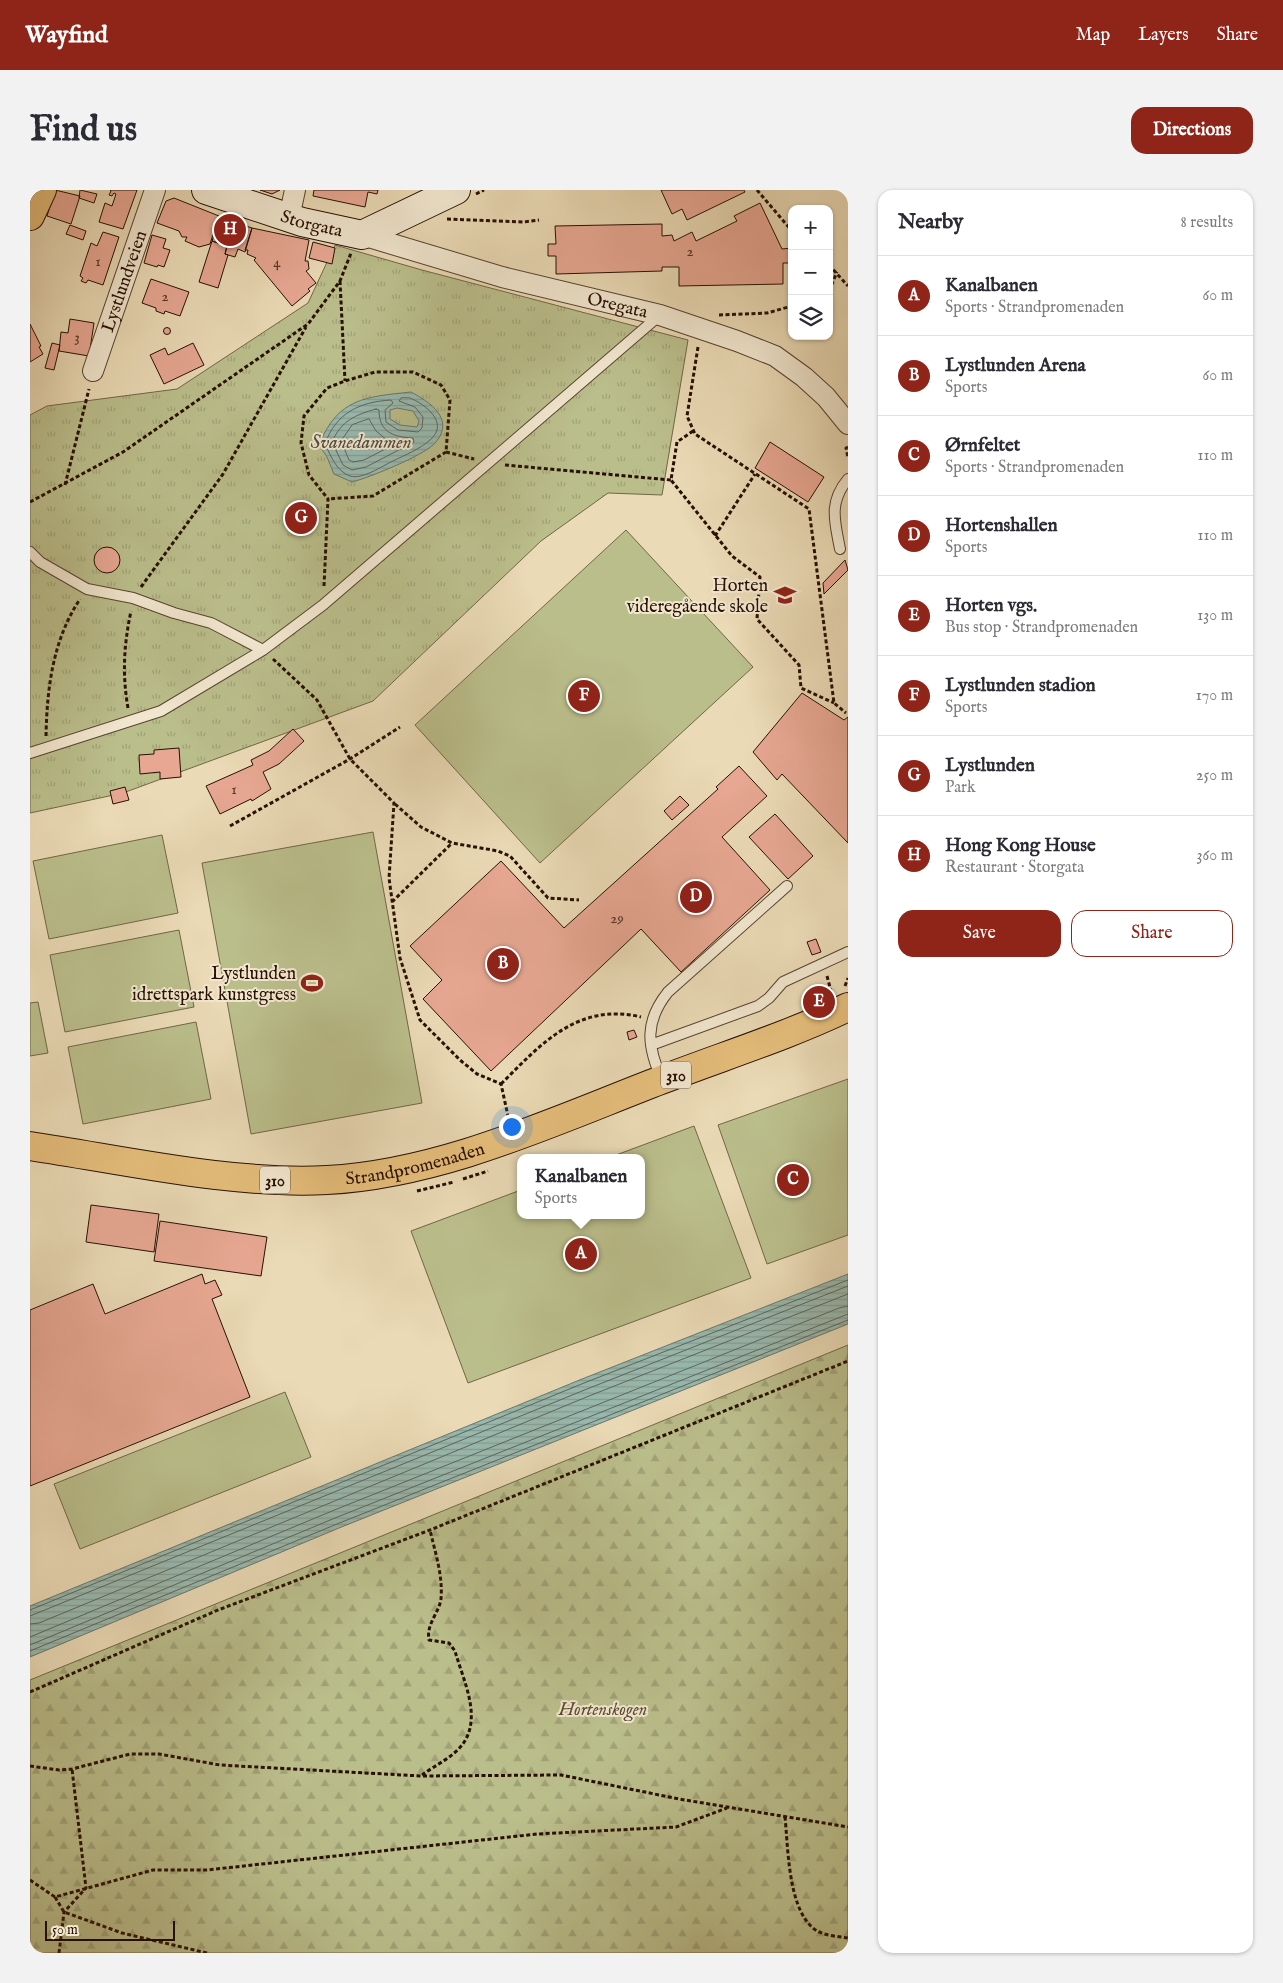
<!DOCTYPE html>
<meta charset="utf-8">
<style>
:root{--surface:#fff;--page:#f2f2f3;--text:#2b2b33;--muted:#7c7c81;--line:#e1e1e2;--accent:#8f2418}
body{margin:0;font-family:"IM FELL English",serif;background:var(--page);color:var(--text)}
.controls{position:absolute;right:15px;top:15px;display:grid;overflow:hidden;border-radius:10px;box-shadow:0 1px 4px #0004}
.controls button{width:45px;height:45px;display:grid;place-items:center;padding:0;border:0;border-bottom:1px solid var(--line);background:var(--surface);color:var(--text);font:25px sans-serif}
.scale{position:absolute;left:15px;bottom:12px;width:130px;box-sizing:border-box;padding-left:5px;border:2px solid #280f02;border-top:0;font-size:14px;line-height:18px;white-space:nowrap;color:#280f02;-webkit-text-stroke:4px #f1e7cf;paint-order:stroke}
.you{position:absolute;left:481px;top:936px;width:18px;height:18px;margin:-12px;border:4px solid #fff;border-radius:50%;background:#1a73e8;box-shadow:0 0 0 8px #1a73e833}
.badge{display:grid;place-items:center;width:32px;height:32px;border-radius:50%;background:var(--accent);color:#fff;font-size:16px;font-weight:700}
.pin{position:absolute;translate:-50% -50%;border:2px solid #fff;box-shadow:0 1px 5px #0006}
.popup{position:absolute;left:487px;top:964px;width:128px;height:65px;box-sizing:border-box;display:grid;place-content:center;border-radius:10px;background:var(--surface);filter:drop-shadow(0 1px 4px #0005);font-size:16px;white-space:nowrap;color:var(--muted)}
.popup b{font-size:19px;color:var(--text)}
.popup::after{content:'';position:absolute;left:50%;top:100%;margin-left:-10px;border:10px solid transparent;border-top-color:var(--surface)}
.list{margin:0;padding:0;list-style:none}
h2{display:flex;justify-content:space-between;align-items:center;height:65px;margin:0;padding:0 20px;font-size:21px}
h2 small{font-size:16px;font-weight:400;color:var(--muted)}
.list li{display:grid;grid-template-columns:32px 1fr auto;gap:15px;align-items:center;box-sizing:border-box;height:80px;padding:0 20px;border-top:1px solid var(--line)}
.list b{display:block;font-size:19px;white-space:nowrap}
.list p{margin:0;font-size:16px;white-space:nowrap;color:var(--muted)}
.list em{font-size:16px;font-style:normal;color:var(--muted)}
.actions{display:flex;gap:10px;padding:15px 20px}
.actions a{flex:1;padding:11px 0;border:1px solid var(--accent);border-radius:15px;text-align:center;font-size:18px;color:var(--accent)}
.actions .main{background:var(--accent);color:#fff}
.icon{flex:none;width:28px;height:28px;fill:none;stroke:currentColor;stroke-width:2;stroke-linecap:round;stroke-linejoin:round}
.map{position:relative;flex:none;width:818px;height:1763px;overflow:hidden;border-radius:15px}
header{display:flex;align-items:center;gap:30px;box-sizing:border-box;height:70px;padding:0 25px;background:var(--accent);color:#fff}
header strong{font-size:24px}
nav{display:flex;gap:28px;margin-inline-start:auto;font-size:18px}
.intro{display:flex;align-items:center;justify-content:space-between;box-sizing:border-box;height:120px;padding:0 30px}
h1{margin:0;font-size:35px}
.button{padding:12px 22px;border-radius:15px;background:var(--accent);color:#fff;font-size:18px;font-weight:700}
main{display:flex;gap:30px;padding:0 30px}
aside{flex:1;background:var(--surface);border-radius:15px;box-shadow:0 1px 4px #0004}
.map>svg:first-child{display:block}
</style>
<header>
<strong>Wayfind</strong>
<nav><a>Map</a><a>Layers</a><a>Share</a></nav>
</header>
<div class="intro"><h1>Find us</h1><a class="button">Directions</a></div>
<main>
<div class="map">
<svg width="818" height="1763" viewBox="0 0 818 1763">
<defs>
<pattern id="forest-firs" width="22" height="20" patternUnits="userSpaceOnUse" patternTransform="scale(1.25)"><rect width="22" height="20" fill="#babe8b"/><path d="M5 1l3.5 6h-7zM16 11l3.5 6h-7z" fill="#a0a276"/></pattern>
<pattern id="park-tufts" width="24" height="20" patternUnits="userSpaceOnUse" patternTransform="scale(1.25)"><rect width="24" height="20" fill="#babe8b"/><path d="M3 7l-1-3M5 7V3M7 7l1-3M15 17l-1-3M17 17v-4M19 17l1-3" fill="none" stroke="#a0a276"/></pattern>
<pattern id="water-rules" width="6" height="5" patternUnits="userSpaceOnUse" patternTransform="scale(1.25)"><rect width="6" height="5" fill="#98bab0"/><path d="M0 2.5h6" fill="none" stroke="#839f96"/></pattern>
</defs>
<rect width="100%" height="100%" fill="#eadab5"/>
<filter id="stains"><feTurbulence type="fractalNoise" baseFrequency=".004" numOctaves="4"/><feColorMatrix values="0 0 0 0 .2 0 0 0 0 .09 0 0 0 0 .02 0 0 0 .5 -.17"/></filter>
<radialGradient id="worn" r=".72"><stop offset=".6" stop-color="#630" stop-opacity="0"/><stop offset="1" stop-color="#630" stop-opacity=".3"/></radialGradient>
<path fill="#babe8b" stroke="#716646" d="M596,340L723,477L510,673L385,535Z
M343,642L392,913L221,944L172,673Z
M132,645L148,723L19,749L3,671Z
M149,740L164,817L35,842L20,765Z
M8,812L18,863L0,866V813Z
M166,832L181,909L53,934L38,857Z
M818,889V1045L737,1074L688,935Z
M664,936L721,1088L438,1193L381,1041L491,1000V1025H611V968H578Z
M255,1202L281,1267L50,1359L24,1294Z"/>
<path fill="url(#forest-firs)" stroke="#716646" d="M818,1155V1763H0V1490Z"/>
<path fill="url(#park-tufts)" stroke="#716646" d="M305,55L392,80L658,150L632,305L578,303L511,351L343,511L93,603L0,623V225L17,216L147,199L278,113Z"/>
<path fill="url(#water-rules)" stroke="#6b766a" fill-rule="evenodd" d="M381,202C400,212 425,229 406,252C396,265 338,288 322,292L304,284L297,267L289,255C308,208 335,207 381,202ZM367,218L383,221L389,231L387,237L370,235L360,229V220Z
M818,1084V1134L309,1338L0,1467V1416L552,1189Z"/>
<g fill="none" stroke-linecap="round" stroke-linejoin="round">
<path stroke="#606459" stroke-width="1" d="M380,208C395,214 420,233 400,250C390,259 375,265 363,271C352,276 332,290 320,286C306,281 301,266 295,254C306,223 329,212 361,210L363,213L355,220L356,232L368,240L388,242L392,238L393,227L385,217L369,211L371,208Z
M346,219L349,220C349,242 363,247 383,248L384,252L336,277L322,280L313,275L302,252C311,231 325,225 346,219Z
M339,229L346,241L363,255L334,270L323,272L319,270L311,251L322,235Z
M0,1420L554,1193L818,1090
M0,1426L557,1199L818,1096
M0,1434L9,1433L559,1206L818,1104
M0,1447L302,1321L809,1118L818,1116
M0,1455L305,1328L818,1124
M0,1461L307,1334L818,1130"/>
</g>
<path fill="#e7a792" stroke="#280f02" d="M25,0L50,6L41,34L17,26Z
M50,0L67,4L64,13L49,8Z
M80,0H107L93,39L69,32L75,13L82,16L86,4L84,3L82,6L79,5L81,1Z
M230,0H250L242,4Z
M284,0H348L347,4L338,2L335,17L283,6Z
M631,0H714L715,2L657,30L652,19L642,24Z
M144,8L189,26L180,54L169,57L155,51L157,47H152L149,41L127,33L136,11Z
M730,13L752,59L762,58V73H753V94L649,96V77H632V81L526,84V66H518V54H526L525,36L632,34V46L642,45L644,51L662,42L666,51L707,31L704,26Z
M190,27L222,38L215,62L208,59L205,67L195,64L197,56L182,51Z
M40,35L56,41L53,50L36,44Z
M222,38L279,50L275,71H278L279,79L276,81L286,93L278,99L280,101L262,116L224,70L226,68L217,64L218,60H215Z
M73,42L89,47L73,95L58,90L56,93L51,91L53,88L50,86L61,53L67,56Z
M122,45L136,49L133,58L140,60L134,77L128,75L127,77L114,73Z
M182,51L197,56L195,64L198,65L188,98L169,92Z
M283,52L305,58L302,74L279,68Z
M121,89L159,102L150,126L135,121L134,124L126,121V118L112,113Z
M40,129L64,133L59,166L29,161L31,142L38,143Z
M0,134L11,156L9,157L13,164L0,172Z
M133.5 141a3.5 3.5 0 1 1 7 0a3.5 3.5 0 1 1-7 0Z
M22,153L30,155L24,180L15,178Z
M163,153L174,175L134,194L120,165L135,158L138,165Z
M740,252L794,287L778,312L725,278Z
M64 370a13 13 0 1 1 26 0a13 13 0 1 1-26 0Z
M815,370L818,380L794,404L793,393Z
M772,503L814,530L818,527V653L752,584L747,590L723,562Z
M263,539L274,551L249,574L233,582L241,599L222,611L221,609L190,624L176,596L223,575L221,570L239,561Z
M149,558L151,587L130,589V582L110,584L109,565L124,564V560Z
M709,576L737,606L692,647L740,700L651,782L611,739L461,881L393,809L412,790L380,756L471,671L534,738L688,599L686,597Z
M95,597L99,610L83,614L80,601Z
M650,606L659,615L642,630L634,621Z
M745,624L783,666L758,689L719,647Z
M786,749L791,762L782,765L777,752Z
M604,840L607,847L599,850L597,842Z
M61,1015L129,1024L124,1062L56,1052Z
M130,1031L237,1047L231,1086L124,1071Z
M172,1084L175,1094L185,1090L192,1105L182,1109L220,1207L0,1296V1120L63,1094L75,1124Z"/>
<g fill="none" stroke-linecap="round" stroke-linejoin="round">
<g stroke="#58422f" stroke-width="12">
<path id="service" d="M810,359C805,332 798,313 818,289
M0,362L10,372L57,399L103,408L144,423L181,433L233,460
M0,563L131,521L233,460L293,415L630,125
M621,855L728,816L739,808L753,792L818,762
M632,890C617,856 614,832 638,802L757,696"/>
</g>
<g stroke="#58422f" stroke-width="22">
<g id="minor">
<path d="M259,28L265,0"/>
<path id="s1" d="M332,45L472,87L630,125L707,151L745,166L774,187L796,207L818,234"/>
<path id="s2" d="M63,181L125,0"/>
</g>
</g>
<g stroke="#280f02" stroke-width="30">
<g id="secondary">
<path id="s3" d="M176,0L272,32L332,45L426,0"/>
</g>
</g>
<g stroke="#280f02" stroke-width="30">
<g id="primary">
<path d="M0,26L12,0"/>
<path id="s4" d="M0,956C94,970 202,995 297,990C412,984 524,931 631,890C693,866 758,846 818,817"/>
</g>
</g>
<path stroke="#280f02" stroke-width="3" stroke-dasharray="4 2.5" stroke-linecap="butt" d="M727,0L762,41
M446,4L454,0
M417,29L494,32L509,30
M799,75L818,96
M310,91L315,191
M799,101L807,82
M689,125L737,123L762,116
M668,157L657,226L665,244L779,319L804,513L816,523
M663,241L647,252L641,290L702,366L730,387L727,429L769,475L771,498L804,513
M818,257L816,258L818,268
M416,262L444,269
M475,275L641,290
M35,295L59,199
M0,312L93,262L278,134L310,91L321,63
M685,346L725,284
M294,396L298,309L279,285L271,253L274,226L297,198L315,191L345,182H383L411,195L420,210L416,262L343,306L298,309
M111,397L193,284L276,137
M243,469L287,510L320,569L364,613L359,688L370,768L390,830L430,870L447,884L471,894L478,926
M98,518C92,484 94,454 101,421
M16,546C17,497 23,450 50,409
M365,614L391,637L422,653L468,661L480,666L518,708L549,710
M200,636L320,569L370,537
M362,712L422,653
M797,786L801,801
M815,796L818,788
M471,894C511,854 548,812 611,827
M433,989L458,981
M387,1001L424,992
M0,1502L188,1420L400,1340L818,1171
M0,1576L29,1580L42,1579L100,1564H129L190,1575L391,1586L531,1585L649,1609L818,1637
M392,1585C404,1576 423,1567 432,1555C453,1528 433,1490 425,1461L419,1453L399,1450C396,1434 409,1423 411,1409C413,1385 405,1362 400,1340
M755,1627C758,1656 758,1716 782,1737C791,1746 806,1746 818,1748
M0,1690L25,1707L123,1680H177L507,1644L646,1637L697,1618
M25,1707L34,1722L92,1743L177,1763
M29,1763L34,1722L56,1698L42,1579"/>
<use href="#service" stroke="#f1e7cf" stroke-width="10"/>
<use href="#minor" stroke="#f1e7cf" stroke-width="20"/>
<use href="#secondary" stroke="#f1e7cf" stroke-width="28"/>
<use href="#primary" stroke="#e5bd7a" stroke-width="28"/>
</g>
<defs>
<g id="school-bare" transform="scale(1.725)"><path d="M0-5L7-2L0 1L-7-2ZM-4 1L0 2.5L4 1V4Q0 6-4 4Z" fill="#8f2418" stroke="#f1e7cf" stroke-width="2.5" paint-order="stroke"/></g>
<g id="stadium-bare" transform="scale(1.725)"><path d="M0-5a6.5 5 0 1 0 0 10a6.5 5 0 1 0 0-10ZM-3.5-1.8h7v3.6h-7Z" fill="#8f2418" stroke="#f1e7cf" stroke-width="2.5" paint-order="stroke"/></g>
</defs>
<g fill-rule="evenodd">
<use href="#school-bare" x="755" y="405"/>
<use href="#stadium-bare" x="282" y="793"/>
</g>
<g text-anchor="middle" stroke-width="4" stroke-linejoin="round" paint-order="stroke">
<g font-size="15" fill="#583526">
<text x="660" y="66">2</text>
<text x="68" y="76">1</text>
<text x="247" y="77">4</text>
<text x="135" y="111">2</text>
<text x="47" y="152">3</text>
<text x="204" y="604">1</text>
<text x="587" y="733">29</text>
</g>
<g fill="#f1e7cf" stroke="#645040" stroke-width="1">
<rect x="631" y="871.5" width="30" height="27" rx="4"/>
<rect x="230" y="976.5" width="30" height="27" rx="4"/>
</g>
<g font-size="16" font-weight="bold" fill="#280f02">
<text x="646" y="891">310</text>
<text x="245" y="996">310</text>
</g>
<g font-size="18" fill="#280f02" stroke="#f1e7cf">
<text dy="6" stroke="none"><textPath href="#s3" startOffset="111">Storgata</textPath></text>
<text dy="6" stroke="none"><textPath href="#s2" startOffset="95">Lystlundveien</textPath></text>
<text dy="6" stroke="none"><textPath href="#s1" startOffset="265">Oregata</textPath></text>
<text dy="6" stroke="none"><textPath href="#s4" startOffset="389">Strandpromenaden</textPath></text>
</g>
<g font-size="18" fill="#280f02" stroke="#f1e7cf" text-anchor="end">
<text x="738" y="401">Horten<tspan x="738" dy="21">videregående skole</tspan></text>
<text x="266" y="789">Lystlunden<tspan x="266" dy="21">idrettspark kunstgress</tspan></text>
</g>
<g font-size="18" font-style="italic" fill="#5b4c32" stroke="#f1e7cf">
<text x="573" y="1525">Hortenskogen</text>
</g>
<g font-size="19" font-style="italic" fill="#4f4b3f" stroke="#f1e7cf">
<text x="331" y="258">Svanedammen</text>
</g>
</g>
<rect width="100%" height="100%" filter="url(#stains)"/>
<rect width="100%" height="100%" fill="url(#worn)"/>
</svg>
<div class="controls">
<button>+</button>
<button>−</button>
<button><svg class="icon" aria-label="layers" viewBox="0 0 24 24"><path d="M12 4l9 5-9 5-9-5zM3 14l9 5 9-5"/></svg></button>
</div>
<div class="scale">50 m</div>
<div class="you"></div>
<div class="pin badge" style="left:551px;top:1064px">A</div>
<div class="popup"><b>Kanalbanen</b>Sports</div>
<div class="pin badge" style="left:473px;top:774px">B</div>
<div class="pin badge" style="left:763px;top:990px">C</div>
<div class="pin badge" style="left:666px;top:707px">D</div>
<div class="pin badge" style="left:789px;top:812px">E</div>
<div class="pin badge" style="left:554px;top:506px">F</div>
<div class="pin badge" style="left:271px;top:328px">G</div>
<div class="pin badge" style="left:200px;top:40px">H</div>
</div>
<aside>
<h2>Nearby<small>8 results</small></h2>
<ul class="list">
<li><span class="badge">A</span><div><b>Kanalbanen</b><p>Sports · Strandpromenaden</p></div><em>60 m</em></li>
<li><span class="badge">B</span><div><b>Lystlunden Arena</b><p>Sports</p></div><em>60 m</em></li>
<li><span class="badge">C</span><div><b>Ørnfeltet</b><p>Sports · Strandpromenaden</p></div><em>110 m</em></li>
<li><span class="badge">D</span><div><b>Hortenshallen</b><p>Sports</p></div><em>110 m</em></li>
<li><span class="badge">E</span><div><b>Horten vgs.</b><p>Bus stop · Strandpromenaden</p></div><em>130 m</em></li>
<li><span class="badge">F</span><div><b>Lystlunden stadion</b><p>Sports</p></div><em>170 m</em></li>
<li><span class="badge">G</span><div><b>Lystlunden</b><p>Park</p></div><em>250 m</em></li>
<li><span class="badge">H</span><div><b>Hong Kong House</b><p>Restaurant · Storgata</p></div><em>360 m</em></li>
</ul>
<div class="actions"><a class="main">Save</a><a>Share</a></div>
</aside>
</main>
